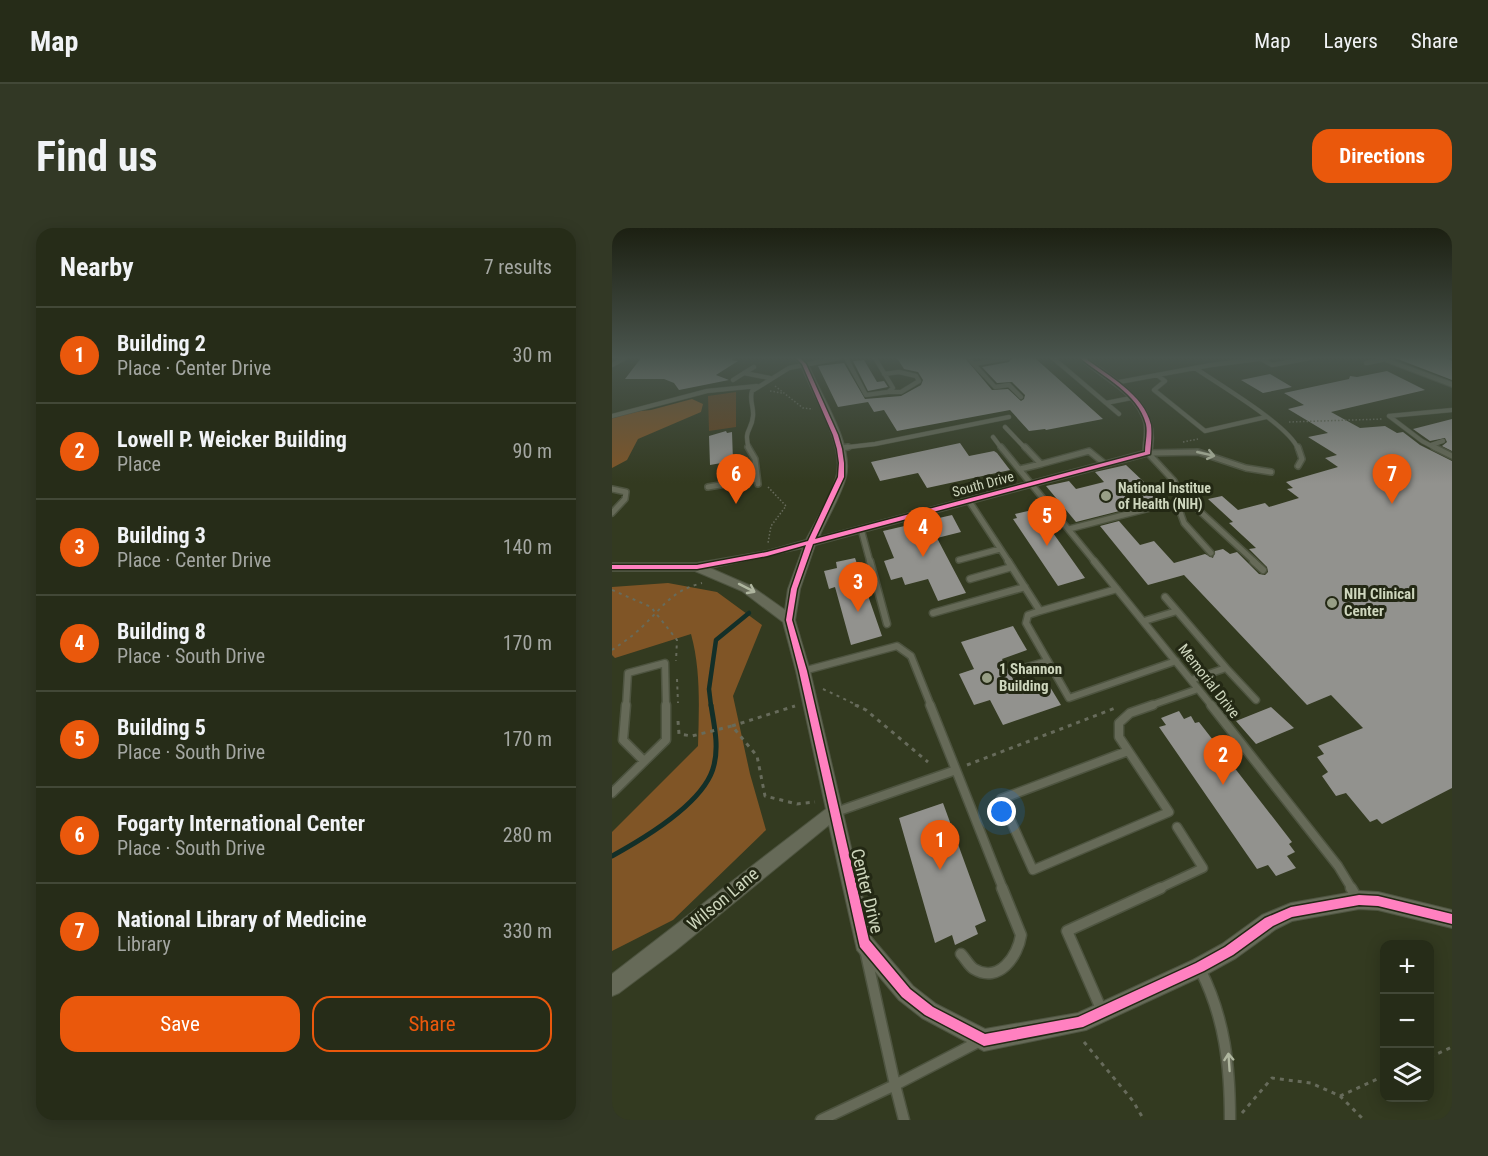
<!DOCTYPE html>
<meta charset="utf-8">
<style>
:root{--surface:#262c18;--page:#323825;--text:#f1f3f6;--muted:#a4a7a2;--line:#424837;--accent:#ea580c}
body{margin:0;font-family:"Roboto Condensed",sans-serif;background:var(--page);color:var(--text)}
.controls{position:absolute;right:18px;bottom:18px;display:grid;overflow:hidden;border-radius:12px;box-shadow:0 3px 15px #0003}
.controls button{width:54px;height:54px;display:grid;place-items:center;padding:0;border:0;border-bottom:2px solid var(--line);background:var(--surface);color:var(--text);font:30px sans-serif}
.you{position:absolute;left:390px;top:584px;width:21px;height:21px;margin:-15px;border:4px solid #fff;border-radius:50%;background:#1a73e8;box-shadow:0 0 0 9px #1a73e833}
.badge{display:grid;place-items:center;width:39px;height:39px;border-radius:50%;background:var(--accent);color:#fff;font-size:20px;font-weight:700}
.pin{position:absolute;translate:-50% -50px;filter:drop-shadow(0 2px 3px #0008)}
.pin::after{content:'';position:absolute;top:32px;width:21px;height:18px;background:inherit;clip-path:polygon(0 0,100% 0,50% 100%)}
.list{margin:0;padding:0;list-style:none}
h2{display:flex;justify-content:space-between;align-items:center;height:78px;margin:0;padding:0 24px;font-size:26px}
h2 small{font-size:20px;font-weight:400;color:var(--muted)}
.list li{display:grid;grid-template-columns:39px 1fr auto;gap:18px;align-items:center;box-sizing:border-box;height:96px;padding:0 24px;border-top:2px solid var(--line)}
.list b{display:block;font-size:22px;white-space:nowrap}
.list p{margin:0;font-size:20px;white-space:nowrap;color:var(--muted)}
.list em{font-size:20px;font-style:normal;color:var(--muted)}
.actions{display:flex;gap:12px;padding:18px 24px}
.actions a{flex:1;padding:14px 0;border:2px solid var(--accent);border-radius:18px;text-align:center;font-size:21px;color:var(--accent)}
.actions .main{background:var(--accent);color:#fff}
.icon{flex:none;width:33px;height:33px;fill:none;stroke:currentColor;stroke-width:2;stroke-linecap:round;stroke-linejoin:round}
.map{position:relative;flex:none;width:840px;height:892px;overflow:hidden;border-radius:18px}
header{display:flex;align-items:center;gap:36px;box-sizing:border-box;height:84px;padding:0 30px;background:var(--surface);border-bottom:2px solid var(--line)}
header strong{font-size:28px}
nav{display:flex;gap:33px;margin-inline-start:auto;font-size:21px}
.intro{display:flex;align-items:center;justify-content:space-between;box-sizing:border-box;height:144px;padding:0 36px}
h1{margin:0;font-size:42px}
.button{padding:15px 27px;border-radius:18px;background:var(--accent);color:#fff;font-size:21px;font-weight:700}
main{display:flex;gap:36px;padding:0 36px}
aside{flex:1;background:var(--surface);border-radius:18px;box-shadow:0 3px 15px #0003}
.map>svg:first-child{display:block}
</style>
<header>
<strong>Map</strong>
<nav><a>Map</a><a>Layers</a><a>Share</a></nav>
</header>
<div class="intro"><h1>Find us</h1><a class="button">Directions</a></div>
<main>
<aside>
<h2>Nearby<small>7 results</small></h2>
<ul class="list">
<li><span class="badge">1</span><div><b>Building 2</b><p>Place · Center Drive</p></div><em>30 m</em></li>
<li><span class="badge">2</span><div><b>Lowell P. Weicker Building</b><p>Place</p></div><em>90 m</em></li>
<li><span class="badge">3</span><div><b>Building 3</b><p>Place · Center Drive</p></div><em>140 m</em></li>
<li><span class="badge">4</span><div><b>Building 8</b><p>Place · South Drive</p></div><em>170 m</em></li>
<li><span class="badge">5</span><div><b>Building 5</b><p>Place · South Drive</p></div><em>170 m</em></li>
<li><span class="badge">6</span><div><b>Fogarty International Center</b><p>Place · South Drive</p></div><em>280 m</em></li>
<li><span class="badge">7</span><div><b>National Library of Medicine</b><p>Library</p></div><em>330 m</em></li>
</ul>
<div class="actions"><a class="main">Save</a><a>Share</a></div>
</aside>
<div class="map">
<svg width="840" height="892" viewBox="0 0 840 892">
<rect width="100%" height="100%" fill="#333a20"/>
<path fill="#66431d" d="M124,164V199L97,203L96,168Z"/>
<path fill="#805526" d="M80,171L91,176L89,184L26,211L15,232L0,240V186L39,182Z
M56,355L105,364L150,397L121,468L138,546L154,602L61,692L0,723V604L86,518C87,481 89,442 79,406L3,430L0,427V359Z"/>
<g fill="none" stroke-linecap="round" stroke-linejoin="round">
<path stroke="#132f28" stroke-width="4.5" d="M99,478L97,461L104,412L137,385"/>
<path stroke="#132f28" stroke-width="5" d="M0,628C31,611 94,574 102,537C107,517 102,497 99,477"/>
</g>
<path fill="#92928e" d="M29,130H123L120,132L126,133L104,147L117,152L67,162L62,155L52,151H13Z
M285,130H353L380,162L396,161L409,173L412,171L413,167L400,154L385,155L370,139L397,134L400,130H423L491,191L434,202L433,201L417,203L398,182L285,203L272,182L262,184L256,174L226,179L206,138L232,135L253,171L289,168L309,157L311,152L306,144L292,141Z
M783,130H835L840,133V152Z
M252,132L265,154L272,153L276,159L256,163L241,133Z
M775,143L813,162L719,184L748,200L773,198L785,205L791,204L808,217L840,233V560L770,596L765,591L758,594L734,565L724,568L710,548L716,544L705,529L712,526L706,518L751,500L719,467L695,477L572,347L536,357L488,298L507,293L528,317L542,313L562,335L593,326L601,330L603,323L611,321L618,326L625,324L647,346L653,347L656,344L655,339L637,321L644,320L617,295L621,294L596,271L610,268L626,282L653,275L657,279L687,270L675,261L681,260L674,254L726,239L713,230L725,227L696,209L716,205L676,181L692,177L672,165L737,151L738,148L745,149Z
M658,146L680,159L651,165L629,152Z
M840,191V223L830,218L835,214L833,210L818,213L801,201Z
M114,203L115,205L120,204L121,233L98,237L97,208Z
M348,215L357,228L382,223L385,225L398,242L315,260L306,245L268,253L259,234Z
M514,237L551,272L464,294L434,258L457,253L464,261L492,254L483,244Z
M416,283L418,287L429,288L473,350L446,358L401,291L405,290L403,286Z
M340,287L349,304L325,310L354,365L326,373L316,351L293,357L290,349L279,352L272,333L282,330L271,303Z
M243,330L270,408L239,417L223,359L217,361L212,343L225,340L224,334Z
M401,398L415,422L390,431L408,464L435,454L449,477L391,497L378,472L362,477L347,446L362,441L349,414Z
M659,479L682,500L644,516L624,493Z
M567,483L572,491L579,488L583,495L587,494L680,614L677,616L683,624L675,628L684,640L664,648L656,637L645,641L547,499L554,497L549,490Z
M331,575L374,693L363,698L366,706L343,717L340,707L323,715L287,590Z"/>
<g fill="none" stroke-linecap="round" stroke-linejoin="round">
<g stroke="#4e5440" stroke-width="5">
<path id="service-far4" d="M234,130L254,167L276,164L281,160L263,130
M441,130L507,186
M357,131L383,159L397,157L409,169
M649,131L660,137L698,130
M754,135L770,132
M362,136L396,130
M0,137L13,130
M142,139L132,145L158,150
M583,140C606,156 678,198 686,221
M272,146L287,144L304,148L307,153L289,164H276
M545,147L553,153L542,162L593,203L654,189
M121,152L132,145
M502,155L599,137L655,130
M494,175L519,170
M0,188L95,163L145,158
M777,188L810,213L825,221
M777,188L840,182
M393,199L414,221
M381,209L390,221
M819,217L831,213
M228,220L263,216L397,189
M137,221C131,201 140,203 141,188C142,179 137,172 140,163L177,140L227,130"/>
</g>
<g stroke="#4e5440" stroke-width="8">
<path id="service-far3" d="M136,219L143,231L146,256
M389,219L483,334
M413,219L429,236L477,223L493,236
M686,219L690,231L686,238
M822,219L840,228
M228,220L236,219
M536,225L586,224L634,240L659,244
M536,225L562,253L568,265L567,281L572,295L599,325
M408,241L429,236
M96,259L144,251
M0,261L14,264L13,271L0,285
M568,265L643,334
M357,273L397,334
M249,301L258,334
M457,301L550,277
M347,332L388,321"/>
</g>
<g stroke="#4e5440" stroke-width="9">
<path id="service-far2" d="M258,333L275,396
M396,333L428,383L505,361
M482,333L600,478
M641,333L651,342
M358,351L400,339
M553,369L614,440
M428,383L416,387L414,395L457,470L564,433
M321,385L413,359
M532,393L565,383
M408,441L436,433
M191,443L285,418L299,428L319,478
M579,452L614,440L644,472
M14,478L16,445L53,435L54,478
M537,478L586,461"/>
</g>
<g stroke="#4e5440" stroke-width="11">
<path id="service-far1" d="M14,477L11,512L32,533
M599,477L726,638L740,661
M516,523L389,571L421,642L557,584L507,509V495L518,485L541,477
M344,542L391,661
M0,565L54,512V477
M221,585L344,542L318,477
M546,661L591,640L565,599"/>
</g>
<g stroke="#4e5440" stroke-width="13">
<path id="service" d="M739,660L745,670
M254,726L283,857L368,813
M349,726C353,730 357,738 362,741C387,756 406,728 409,707L390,660
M588,741C613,790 618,838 618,892
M490,783L455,703L549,660
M209,892L283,857L292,892"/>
</g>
<g stroke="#4e5440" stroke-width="2">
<path id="minor" d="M183,130H190L196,136C208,166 242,216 234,249C228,270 215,290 207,309L531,223C531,214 534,204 532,195C524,164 488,151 467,130H475C508,155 552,178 539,227L203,317L188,361L183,392L198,443L260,710L301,758L324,776L373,801L466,785L581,732L610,716L650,687L679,675L747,663L766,664L840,682V700L766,682L747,681L680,693L664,701L624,730L595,746L474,802L372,823L310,790L287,772L245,722L217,597L63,723L7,765L0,768V746L214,581L184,443L171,394L130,363L83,343H0V335H85L155,323L194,312C204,292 218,271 224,250C234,217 200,167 189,137ZM191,320L176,361L173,382L139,358L98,340Z
M764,130H774L840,154V159Z"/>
</g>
<path stroke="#676b5b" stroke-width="1.5" stroke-dasharray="1.5 2" stroke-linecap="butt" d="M163,158L191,180L201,181
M158,163L170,165
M677,194L771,191
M571,214L586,211
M156,259L174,278L159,298L156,315"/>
<path stroke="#676b5b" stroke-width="2" stroke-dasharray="3 4.5" stroke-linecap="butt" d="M0,362L39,379L65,412L64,433
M0,422C10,415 21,408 30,399C52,378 59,363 90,355
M65,451L66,475
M211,461L247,478"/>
<path stroke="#676b5b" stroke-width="3" stroke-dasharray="4 5" stroke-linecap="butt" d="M243,477L254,482L316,534
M66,493L67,506L80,508L120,498L145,528L153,568L185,576L203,574
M120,498L183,478
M355,537L506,479
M472,814L521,873L532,892
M818,829L840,819
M728,868L772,848
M630,885L660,850L699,855L728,868L752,892"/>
<use href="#service-far4" stroke="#666a58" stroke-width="4"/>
<use href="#service-far3" stroke="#666a58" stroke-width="5"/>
<use href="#service-far2" stroke="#666a58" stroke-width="6"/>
<use href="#service-far1" stroke="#666a58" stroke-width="8"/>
<use href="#service" stroke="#666a58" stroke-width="10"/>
<use href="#minor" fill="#666a58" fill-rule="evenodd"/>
<g stroke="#232814" stroke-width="3">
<path id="cycleway" d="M184,130H188L194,136L226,207L230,221L232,235V249L203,311L533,224C533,215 536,205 534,196C526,165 491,149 468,130H473C496,148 532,166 539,197C540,206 539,217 538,226L201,316L185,361L180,392L195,443L257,712L298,761L321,779L373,806L466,789L584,735L613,719L653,690L679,679L747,667L766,668L840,686V696L766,678L747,677L680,689L661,698L621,727L592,743L471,799L372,818L313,787L290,769L248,719L247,715L187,443L174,392L179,361L194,317L155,328L85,341H0V337H85L155,324L196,313L226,249L227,235L225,221L221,207L190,136Z"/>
</g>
<use href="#cycleway" fill="#ff80c0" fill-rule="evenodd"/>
</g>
<defs><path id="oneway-shaft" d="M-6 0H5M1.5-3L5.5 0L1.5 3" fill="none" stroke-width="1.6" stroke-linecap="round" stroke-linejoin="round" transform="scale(1.5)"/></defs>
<g stroke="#afb69f">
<use href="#oneway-shaft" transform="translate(594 226) rotate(13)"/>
<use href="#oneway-shaft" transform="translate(135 360) rotate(27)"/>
<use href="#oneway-shaft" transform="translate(617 834) rotate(-94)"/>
</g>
<linearGradient id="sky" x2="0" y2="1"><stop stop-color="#1c2012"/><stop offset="0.51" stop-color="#4a554e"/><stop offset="1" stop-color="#4a554e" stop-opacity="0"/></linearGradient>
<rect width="840" height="255" fill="url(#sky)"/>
<g fill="#989f86" stroke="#232814" stroke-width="2">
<circle cx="494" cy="268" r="6"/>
<circle cx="720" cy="375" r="6"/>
<circle cx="375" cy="450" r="6"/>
</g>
<g text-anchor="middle" stroke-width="6" stroke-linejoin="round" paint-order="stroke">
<g font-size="14" fill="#ced6bd" stroke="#232814">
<text transform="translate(371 256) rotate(-15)" y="5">South Drive</text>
</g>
<g font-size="14" font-weight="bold" fill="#ced6bd" stroke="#232814" text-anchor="start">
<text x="506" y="265">National Institue<tspan x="506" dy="16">of Health (NIH)</tspan></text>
</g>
<g font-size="15" font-weight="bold" fill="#ced6bd" stroke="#232814" text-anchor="start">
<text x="732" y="371">NIH Clinical<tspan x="732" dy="17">Center</tspan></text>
<text x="387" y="446">1 Shannon<tspan x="387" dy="17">Building</tspan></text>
</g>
<g font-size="15" fill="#ced6bd" stroke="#232814">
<text transform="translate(597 453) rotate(52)" y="5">Memorial Drive</text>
</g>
<g font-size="18" fill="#ced6bd" stroke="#232814">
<text transform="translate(255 663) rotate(76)" y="6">Center Drive</text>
<text transform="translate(111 671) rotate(-40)" y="6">Wilson Lane</text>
</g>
</g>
</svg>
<div class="controls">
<button>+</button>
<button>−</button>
<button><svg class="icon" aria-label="layers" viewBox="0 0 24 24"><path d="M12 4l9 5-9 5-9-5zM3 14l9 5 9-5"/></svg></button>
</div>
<div class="you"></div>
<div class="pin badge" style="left:328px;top:642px">1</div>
<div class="pin badge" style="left:611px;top:557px">2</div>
<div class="pin badge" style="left:246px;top:384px">3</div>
<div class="pin badge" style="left:311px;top:329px">4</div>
<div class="pin badge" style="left:435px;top:318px">5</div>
<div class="pin badge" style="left:124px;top:276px">6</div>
<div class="pin badge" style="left:780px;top:276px">7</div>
</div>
</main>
